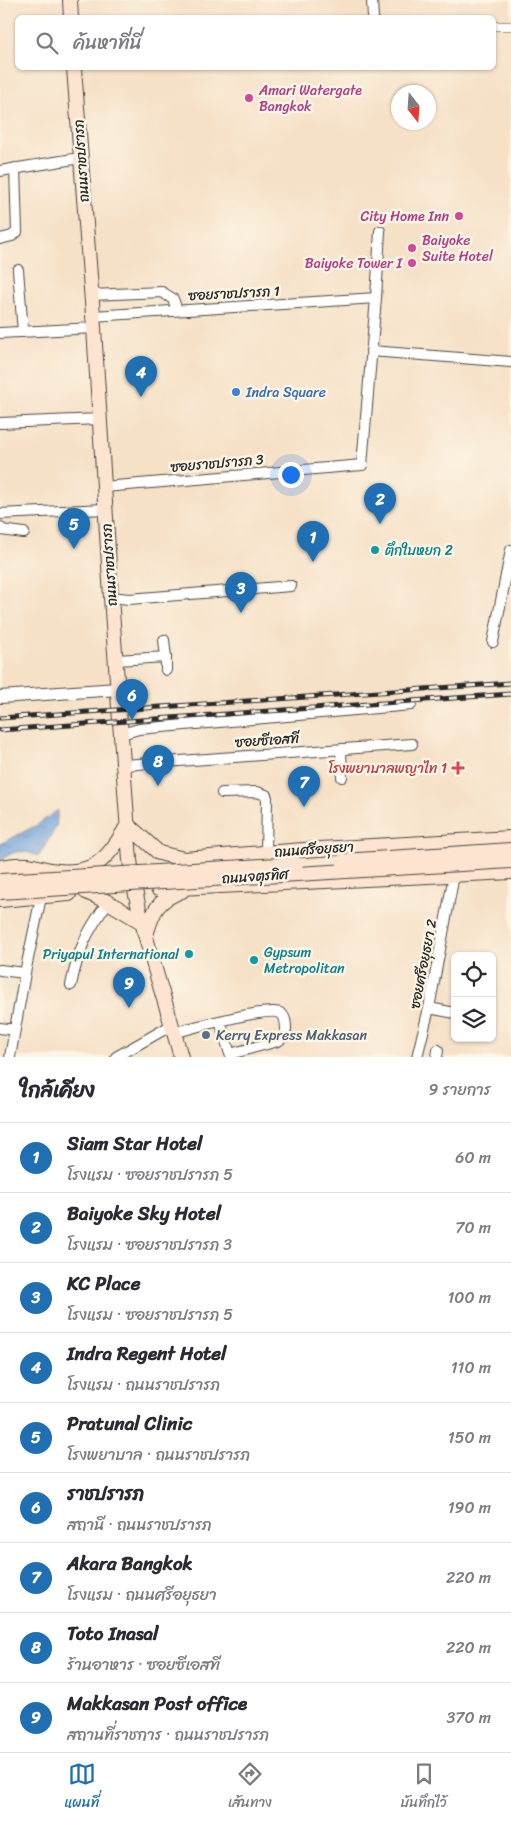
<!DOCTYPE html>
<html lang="th">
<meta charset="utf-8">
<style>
:root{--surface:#fff;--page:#f7f7f7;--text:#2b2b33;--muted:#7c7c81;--line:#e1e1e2;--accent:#1f6fb2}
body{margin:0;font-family:Sriracha,"Playpen Sans Thai",sans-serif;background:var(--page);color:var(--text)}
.controls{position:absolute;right:15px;bottom:15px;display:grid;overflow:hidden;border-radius:8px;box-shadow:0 1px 4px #0004}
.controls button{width:45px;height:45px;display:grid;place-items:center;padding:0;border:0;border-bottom:1px solid var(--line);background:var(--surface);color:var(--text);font:25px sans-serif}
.compass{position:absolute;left:391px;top:85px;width:45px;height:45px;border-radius:50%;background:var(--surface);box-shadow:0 1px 4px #0004;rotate:163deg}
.you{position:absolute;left:290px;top:474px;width:18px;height:18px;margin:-12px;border:4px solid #fff;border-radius:50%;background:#1a73e8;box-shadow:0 0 0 8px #1a73e833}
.badge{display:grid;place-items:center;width:32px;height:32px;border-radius:50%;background:var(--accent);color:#fff;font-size:16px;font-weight:700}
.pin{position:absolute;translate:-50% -41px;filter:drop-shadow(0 1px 2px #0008)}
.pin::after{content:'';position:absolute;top:26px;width:18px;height:15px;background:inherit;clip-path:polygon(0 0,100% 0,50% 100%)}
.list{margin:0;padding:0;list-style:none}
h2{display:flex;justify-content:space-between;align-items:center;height:65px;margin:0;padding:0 20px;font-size:21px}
h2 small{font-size:16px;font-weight:400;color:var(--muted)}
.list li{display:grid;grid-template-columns:32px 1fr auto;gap:15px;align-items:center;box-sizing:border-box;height:70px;padding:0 20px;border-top:1px solid var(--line)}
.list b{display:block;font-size:19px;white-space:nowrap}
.list p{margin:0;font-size:16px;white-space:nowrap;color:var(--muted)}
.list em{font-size:16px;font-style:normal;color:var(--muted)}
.icon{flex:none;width:28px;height:28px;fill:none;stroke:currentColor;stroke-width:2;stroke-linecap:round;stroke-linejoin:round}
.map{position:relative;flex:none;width:511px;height:1057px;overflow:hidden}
.search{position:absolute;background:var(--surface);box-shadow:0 1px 4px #0004;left:15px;right:15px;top:15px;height:55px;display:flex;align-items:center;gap:12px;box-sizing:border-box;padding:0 18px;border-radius:8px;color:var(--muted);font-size:19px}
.sheet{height:695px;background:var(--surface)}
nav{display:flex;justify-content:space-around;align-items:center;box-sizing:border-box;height:70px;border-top:1px solid var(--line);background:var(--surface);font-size:14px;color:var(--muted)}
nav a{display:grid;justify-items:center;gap:2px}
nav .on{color:var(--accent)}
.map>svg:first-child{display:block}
</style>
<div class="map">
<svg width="511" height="1057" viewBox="0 0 511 1057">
<defs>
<pattern id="water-ripples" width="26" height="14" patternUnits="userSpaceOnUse" patternTransform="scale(1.25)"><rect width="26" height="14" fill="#72a0db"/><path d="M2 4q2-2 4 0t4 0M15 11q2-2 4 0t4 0" fill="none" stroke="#5e83b2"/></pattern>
</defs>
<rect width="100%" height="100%" fill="#fcf5e5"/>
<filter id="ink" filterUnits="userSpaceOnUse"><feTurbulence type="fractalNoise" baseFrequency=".02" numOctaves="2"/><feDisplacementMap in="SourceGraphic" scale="10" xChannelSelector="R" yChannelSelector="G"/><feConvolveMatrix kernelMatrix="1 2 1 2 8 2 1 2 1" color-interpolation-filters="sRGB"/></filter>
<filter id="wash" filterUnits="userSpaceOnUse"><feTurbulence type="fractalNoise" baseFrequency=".0096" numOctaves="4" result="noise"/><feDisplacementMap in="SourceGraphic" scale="20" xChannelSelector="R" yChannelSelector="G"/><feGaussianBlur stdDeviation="1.12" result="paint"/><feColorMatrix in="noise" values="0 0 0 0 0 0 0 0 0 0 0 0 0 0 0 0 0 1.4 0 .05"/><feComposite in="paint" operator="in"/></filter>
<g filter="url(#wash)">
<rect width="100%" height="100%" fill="#f6e0c6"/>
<path fill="url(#water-ripples)" stroke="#4e6683" d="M58,810L56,827L39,856C20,850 16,849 0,861V844L37,825Z"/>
</g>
<g filter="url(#ink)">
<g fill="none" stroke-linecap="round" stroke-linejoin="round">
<g stroke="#494642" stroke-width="9">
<path id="pedestrian" d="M494,26H511"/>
</g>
<g stroke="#494642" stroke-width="12">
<path id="minor" d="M372,0L373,18
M0,171L80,158
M0,239L12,236L17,232L15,168
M18,270L23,332
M91,295L162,292L173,299L177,310
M93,316L376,298
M0,333L94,328
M371,351L511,362
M0,423L100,419
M104,487L362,465L376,298L380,231
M0,514L105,509
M0,527L1,530L24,533
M111,597L129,599L291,586
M164,640L166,657
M493,642L511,550
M116,660L166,657V670
M121,734L139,729L411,705
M341,749L342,777
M124,765L412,744
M222,793L257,792L266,795L267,798L266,853
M0,970L25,973
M71,985C79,948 86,933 108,902
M429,1008L455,1013
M0,1028L15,1030
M174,1033C190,1028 269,1007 280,1013C286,1016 286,1024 286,1030C285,1036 283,1038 278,1041L230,1054L220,1021
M10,1057L25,973L41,897
M116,1057L172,1025
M417,1057L429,1008L454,875
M437,1057L438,1050"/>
</g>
<g stroke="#494642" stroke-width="14">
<path id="tertiary" d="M0,697L118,689"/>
</g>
<g stroke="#494642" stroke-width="16">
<path id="secondary" d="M70,0L71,18
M74,68L94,328L111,597L130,860C139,927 163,992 181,1057
M128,825L159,853L184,859L303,850L511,838
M0,867C9,866 18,864 27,865C35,866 42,868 50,870C92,877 108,860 127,826
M158,889L511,872
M86,892L108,902L143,923
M0,900L69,894
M146,935C153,911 157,900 182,891"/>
</g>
<use href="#pedestrian" stroke="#fff" stroke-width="8"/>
<use href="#minor" stroke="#fff" stroke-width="10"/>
<use href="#tertiary" stroke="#fff" stroke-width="12"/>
<use href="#secondary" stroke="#fde4d0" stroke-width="14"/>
<g stroke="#2b2b2b" stroke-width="5">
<path id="rail" d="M0,718L511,683
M0,730L511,694"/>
</g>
<use href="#rail" stroke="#fcf5e5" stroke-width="3" stroke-dasharray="9" stroke-linecap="butt"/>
<g stroke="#494642" stroke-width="16" stroke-linecap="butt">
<path id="secondary-bridge" d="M343,861L511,850
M0,881L296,864
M0,892L511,861"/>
</g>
<use href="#secondary-bridge" stroke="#fde4d0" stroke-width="14"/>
</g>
</g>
<g fill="#d1479c" stroke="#fcf5e5" stroke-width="2">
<circle cx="249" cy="98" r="5"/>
<circle cx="459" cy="216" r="5"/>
<circle cx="412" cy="248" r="5"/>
<circle cx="412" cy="263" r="5"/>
</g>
<circle fill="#3f7fe0" stroke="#fcf5e5" stroke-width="2" cx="236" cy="392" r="5"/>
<g fill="#0f9aa8" stroke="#fcf5e5" stroke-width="2">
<circle cx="375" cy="550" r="5"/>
<circle cx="189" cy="954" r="5"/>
<circle cx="254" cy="960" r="5"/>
</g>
<path fill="#e0444e" stroke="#fcf5e5" stroke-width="2" d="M455.5 760.5h5v5h5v5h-5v5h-5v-5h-5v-5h5z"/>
<circle fill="#5c6f8a" stroke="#fcf5e5" stroke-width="2" cx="206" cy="1035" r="5"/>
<g text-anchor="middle" stroke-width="5" stroke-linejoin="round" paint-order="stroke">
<g font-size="14" fill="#b23c85" stroke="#fcf5e5" text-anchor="start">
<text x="259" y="95">Amari Watergate<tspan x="259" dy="16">Bangkok</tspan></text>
<text x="449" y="221" text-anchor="end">City Home Inn</text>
<text x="422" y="245">Baiyoke<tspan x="422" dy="16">Suite Hotel</tspan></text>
<text x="402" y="268" text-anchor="end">Baiyoke Tower I</text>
</g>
<g font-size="14" fill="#2b2b2b" stroke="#fcf5e5">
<text transform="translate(81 161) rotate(-94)" y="5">ถนนราชปรารภ</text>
<text transform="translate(234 293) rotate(-3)" y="5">ซอยราชปรารภ 1</text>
<text transform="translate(217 463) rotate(-5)" y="5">ซอยราชปรารภ 3</text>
<text transform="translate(109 565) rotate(-94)" y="5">ถนนราชปรารภ</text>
<text transform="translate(267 740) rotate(-4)" y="5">ซอยซีเอสที</text>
<text transform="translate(314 849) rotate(-4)" y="5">ถนนศรีอยุธยา</text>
<text transform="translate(255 876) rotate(-4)" y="5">ถนนจตุรทิศ</text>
<text transform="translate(423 964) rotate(-79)" y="5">ซอยศรีอยุธยา 2</text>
</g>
<g font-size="14" fill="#366cbe" stroke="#fcf5e5" text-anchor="start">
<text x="246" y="397">Indra Square</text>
</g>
<g font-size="14" fill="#0d838f" stroke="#fcf5e5" text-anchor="start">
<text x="385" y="555">ตึกใบหยก 2</text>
<text x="264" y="957">Gypsum<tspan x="264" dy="16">Metropolitan</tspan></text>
<text x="179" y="959" text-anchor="end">Priyapul International</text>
</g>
<g font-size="14" fill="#be3a42" stroke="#fcf5e5" text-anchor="end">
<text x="447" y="773">โรงพยาบาลพญาไท 1</text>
</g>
<g font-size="14" fill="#4e5e75" stroke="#fcf5e5" text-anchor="start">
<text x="216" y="1040">Kerry Express Makkasan</text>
</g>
</g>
</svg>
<div class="controls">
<button><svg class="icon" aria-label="locate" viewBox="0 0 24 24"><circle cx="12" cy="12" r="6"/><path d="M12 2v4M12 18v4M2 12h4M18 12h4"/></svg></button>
<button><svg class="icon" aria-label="layers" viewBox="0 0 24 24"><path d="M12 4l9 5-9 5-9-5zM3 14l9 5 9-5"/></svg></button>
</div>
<svg class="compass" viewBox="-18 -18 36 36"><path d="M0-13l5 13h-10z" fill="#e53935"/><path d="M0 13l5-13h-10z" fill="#7c7c81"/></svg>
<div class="you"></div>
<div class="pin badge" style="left:313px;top:562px">1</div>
<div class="pin badge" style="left:380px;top:524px">2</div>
<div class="pin badge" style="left:241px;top:613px">3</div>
<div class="pin badge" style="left:141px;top:397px">4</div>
<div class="pin badge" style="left:74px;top:549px">5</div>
<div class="pin badge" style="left:132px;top:720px">6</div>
<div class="pin badge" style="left:304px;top:807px">7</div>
<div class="pin badge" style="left:158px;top:786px">8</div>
<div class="pin badge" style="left:129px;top:1008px">9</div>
<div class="search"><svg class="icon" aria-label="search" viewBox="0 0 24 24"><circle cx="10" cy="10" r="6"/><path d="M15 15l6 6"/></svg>ค้นหาที่นี่</div>
</div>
<section class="sheet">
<h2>ใกล้เคียง<small>9 รายการ</small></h2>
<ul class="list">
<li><span class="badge">1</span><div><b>Siam Star Hotel</b><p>โรงแรม · ซอยราชปรารภ 5</p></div><em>60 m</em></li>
<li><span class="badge">2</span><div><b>Baiyoke Sky Hotel</b><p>โรงแรม · ซอยราชปรารภ 3</p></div><em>70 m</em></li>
<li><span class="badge">3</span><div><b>KC Place</b><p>โรงแรม · ซอยราชปรารภ 5</p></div><em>100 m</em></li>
<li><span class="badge">4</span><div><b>Indra Regent Hotel</b><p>โรงแรม · ถนนราชปรารภ</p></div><em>110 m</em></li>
<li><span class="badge">5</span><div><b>Pratunal Clinic</b><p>โรงพยาบาล · ถนนราชปรารภ</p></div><em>150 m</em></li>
<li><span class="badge">6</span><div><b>ราชปรารภ</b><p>สถานี · ถนนราชปรารภ</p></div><em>190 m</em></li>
<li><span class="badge">7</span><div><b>Akara Bangkok</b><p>โรงแรม · ถนนศรีอยุธยา</p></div><em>220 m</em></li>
<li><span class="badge">8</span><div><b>Toto Inasal</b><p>ร้านอาหาร · ซอยซีเอสที</p></div><em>220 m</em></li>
<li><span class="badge">9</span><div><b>Makkasan Post office</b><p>สถานที่ราชการ · ถนนราชปรารภ</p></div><em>370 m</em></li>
</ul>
</section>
<nav>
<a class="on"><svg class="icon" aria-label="map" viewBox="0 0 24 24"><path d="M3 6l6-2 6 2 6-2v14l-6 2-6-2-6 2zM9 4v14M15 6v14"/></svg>แผนที่</a>
<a><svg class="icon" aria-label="directions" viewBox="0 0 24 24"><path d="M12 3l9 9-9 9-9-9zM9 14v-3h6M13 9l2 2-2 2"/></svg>เส้นทาง</a>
<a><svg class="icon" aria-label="saved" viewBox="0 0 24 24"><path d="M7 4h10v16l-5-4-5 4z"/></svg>บันทึกไว้</a>
</nav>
